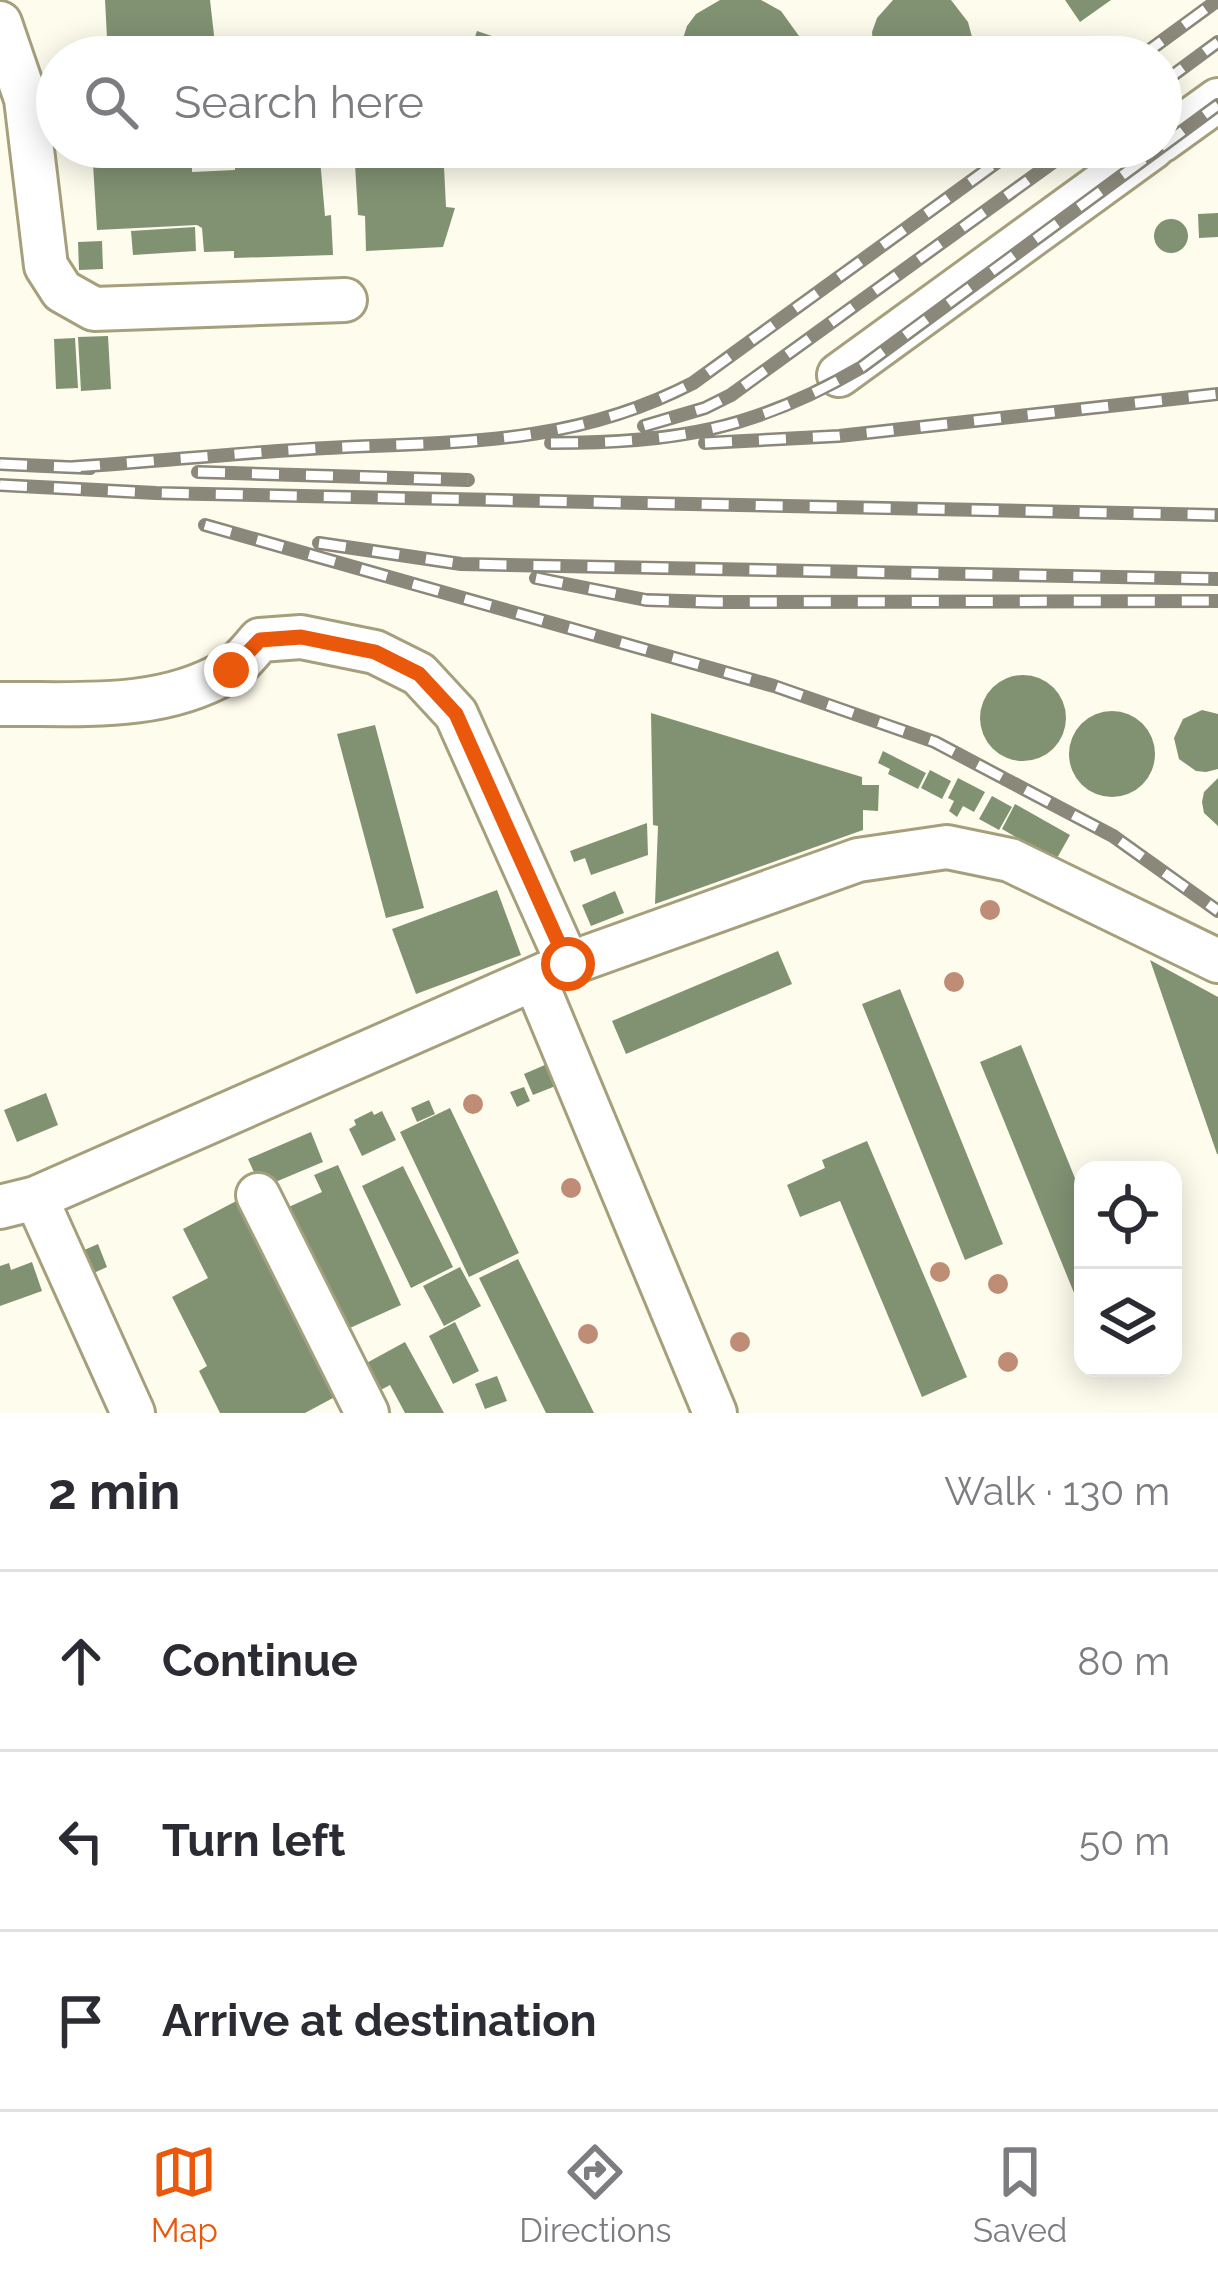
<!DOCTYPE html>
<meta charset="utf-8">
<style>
:root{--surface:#fff;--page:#f7f7f7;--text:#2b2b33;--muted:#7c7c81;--line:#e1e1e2;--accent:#ea580c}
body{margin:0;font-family:Raleway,sans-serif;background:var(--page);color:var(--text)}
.controls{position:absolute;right:36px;bottom:36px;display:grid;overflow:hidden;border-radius:24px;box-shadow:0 6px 30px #0003}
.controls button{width:108px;height:108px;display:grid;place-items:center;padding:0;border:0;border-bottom:3px solid var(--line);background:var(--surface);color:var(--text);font:60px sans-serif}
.stop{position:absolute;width:36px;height:36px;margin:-27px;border:9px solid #ea580c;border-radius:50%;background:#fff}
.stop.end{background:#ea580c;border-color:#fff;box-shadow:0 3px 12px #0008}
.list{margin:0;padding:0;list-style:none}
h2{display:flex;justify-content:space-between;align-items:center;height:156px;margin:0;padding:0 48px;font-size:51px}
h2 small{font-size:39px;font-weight:400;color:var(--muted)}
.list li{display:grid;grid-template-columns:78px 1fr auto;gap:36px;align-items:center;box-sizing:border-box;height:180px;padding:0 48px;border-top:3px solid var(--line)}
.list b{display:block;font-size:45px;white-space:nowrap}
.list em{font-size:39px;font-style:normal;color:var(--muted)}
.icon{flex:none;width:66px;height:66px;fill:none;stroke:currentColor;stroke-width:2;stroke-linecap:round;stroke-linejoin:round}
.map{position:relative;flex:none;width:1218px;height:1413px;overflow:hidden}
.search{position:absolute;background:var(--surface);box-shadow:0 6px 30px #0003;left:36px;right:36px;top:36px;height:132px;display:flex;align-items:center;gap:30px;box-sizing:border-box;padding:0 42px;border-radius:66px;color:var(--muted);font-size:45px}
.sheet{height:696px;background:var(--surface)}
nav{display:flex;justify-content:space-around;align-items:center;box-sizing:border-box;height:168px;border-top:3px solid var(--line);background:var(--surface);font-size:33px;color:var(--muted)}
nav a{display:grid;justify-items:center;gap:6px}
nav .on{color:var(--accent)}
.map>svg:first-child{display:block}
</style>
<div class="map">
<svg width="1218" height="1413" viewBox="0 0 1218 1413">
<rect width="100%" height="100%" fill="#fefced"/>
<path fill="#819273" d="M105,0H210L215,44L198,45L199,57H108Z
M720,0H761L781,11L799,36L804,57H677L687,26L696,14Z
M893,0H951L968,22L972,37L969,57H874L872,32L877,18Z
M1065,0H1111L1080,22Z
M477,31L492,36L487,51L472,45Z
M92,147H232L233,166L192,168V172L235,170L234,147H319L325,216L331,215L333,255L234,258V251L204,252L202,228L197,225L97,230Z
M354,147H443L446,207L455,208L443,247L366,251L365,216L358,215Z
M1218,213V237L1199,238L1198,214Z
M1154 236a17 17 0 1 1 34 0a17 17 0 1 1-34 0Z
M195,227L196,251L133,255L131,231Z
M102,241L103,269L79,270L78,242Z
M108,336L111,389L81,391L78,337Z
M75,338L78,388L56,389L54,339Z
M980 718a43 43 0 1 1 86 0a43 43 0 1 1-86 0Z
M1202,710L1218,714V769L1206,772L1196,771L1179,759L1174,738L1183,719Z
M1069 754a43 43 0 1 1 86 0a43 43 0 1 1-86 0Z
M651,713L862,777V785H879L878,811L863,810V830L655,904L658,826L653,825Z
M375,725L424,908L386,918L337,734Z
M883,751L926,773L918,789L888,774L890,769L878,763Z
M930,770L951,781L942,799L921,788Z
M958,778L985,792L974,812L963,806L957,817L949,811L954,801L948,798Z
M1218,778V826L1204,813L1202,802L1204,792Z
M992,796L1012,807L999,830L979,819Z
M1015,804L1070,835L1056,860L1002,829Z
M647,823L648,855L591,875L585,858L574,862L570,851Z
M497,890L521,955L416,994L392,929Z
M615,891L624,913L591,926L582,905Z
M778,951L792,984L626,1054L612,1021Z
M1150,960L1218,997V1154H1217Z
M900,989L1003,1244L965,1260L862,1004Z
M1021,1045L1083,1198V1315L980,1062Z
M554,1061L563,1083L533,1095L524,1074Z
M524,1087L530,1101L517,1107L510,1092Z
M46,1093L58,1125L17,1142L4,1110Z
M429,1100L435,1114L417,1122L411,1108Z
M450,1108L519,1253L469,1277L400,1132Z
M372,1111L374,1115L382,1111L396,1140L362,1156L349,1129L356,1125L354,1120Z
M311,1132L323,1162L261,1188L248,1159Z
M867,1141L967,1377L922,1397L840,1201L800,1217L787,1185L825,1168L822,1160Z
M338,1165L401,1305L341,1332L282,1210L322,1192L314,1175Z
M403,1166L453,1267L411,1288L362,1186Z
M242,1198L346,1391L305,1413H220L199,1371L207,1366L172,1297L208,1278L183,1229Z
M98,1244L107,1267L85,1277L75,1254Z
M518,1259L594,1413H546L479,1278Z
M32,1262L42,1291L0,1306V1266L9,1263L11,1270Z
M460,1267L481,1306L444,1326L423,1286Z
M455,1322L479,1371L453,1384L429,1336Z
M405,1342L444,1413H405L390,1385L375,1393L361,1366Z
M497,1376L507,1401L485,1409L475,1384Z"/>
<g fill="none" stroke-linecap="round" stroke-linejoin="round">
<g stroke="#a59f7c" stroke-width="48">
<path id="minor" d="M0,23L26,99L46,266L62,291L94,309L345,300
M1161,141L1218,100
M839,375L1153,147
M0,704C77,703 158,712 227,672C240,665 250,651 260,640L301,637L375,652L419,674L456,714L568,964
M535,980L715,1413
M258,1195L367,1413
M36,1198L133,1413
M0,1207L36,1198L568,964L858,860L947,847L1010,860L1218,961"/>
</g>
<use href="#minor" stroke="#fff" stroke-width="42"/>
<g stroke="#8a887a" stroke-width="14">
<path id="rail" d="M1140,57L1218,0
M1161,84L1218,42
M1161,147L1218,105
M644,426L705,408L731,395L1074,147
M551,443C675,443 754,430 862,367L1161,147
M705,443L839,436L1218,394
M0,464L90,468
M73,467C164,461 255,451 346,447C471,442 579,442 693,383L1018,147
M198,472L468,480
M0,485L156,493L1218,515
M205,525L774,686L935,742L1113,836L1218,911
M319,543L461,564L1218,579
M536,578L646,600L717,602L1218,601"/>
</g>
<use href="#rail" stroke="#fff" stroke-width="9" stroke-dasharray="27" stroke-linecap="butt"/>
</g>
<g fill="#bf8c76">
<circle cx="990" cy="910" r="10"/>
<circle cx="954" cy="982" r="10"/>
<circle cx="473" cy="1104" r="10"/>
<circle cx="571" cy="1188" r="10"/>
<circle cx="940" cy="1272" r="10"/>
<circle cx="998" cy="1284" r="10"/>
<circle cx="588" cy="1334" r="10"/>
<circle cx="740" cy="1342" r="10"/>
<circle cx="1008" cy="1362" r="10"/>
</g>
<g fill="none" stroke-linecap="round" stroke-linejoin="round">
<path stroke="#ea580c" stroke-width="15" d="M231,670L260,640L301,637L375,652L419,674L456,714L568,964"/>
</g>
</svg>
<div class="controls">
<button><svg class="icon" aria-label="locate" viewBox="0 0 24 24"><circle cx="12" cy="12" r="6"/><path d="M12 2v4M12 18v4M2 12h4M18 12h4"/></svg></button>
<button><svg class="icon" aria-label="layers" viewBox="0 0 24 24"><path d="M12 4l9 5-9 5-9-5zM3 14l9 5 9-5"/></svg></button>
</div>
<div class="stop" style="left:568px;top:964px"></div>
<div class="stop end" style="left:231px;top:670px"></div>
<div class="search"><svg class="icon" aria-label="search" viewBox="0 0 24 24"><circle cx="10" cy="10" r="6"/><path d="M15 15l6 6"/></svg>Search here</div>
</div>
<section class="sheet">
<h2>2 min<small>Walk · 130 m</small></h2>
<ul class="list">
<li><svg class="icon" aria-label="ahead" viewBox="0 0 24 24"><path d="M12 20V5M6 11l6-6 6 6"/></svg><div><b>Continue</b></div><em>80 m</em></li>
<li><svg class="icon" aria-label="left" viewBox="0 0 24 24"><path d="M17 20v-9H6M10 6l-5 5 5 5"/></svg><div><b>Turn left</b></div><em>50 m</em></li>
<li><svg class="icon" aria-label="arrive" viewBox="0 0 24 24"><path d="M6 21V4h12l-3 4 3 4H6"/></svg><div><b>Arrive at destination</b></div></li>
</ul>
</section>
<nav>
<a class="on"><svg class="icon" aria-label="map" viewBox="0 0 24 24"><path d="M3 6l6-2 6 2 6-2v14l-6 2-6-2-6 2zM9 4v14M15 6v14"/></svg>Map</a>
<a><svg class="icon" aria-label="directions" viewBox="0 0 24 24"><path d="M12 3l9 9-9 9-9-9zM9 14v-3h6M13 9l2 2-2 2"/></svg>Directions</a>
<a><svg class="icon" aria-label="saved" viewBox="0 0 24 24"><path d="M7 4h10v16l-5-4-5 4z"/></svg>Saved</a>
</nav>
